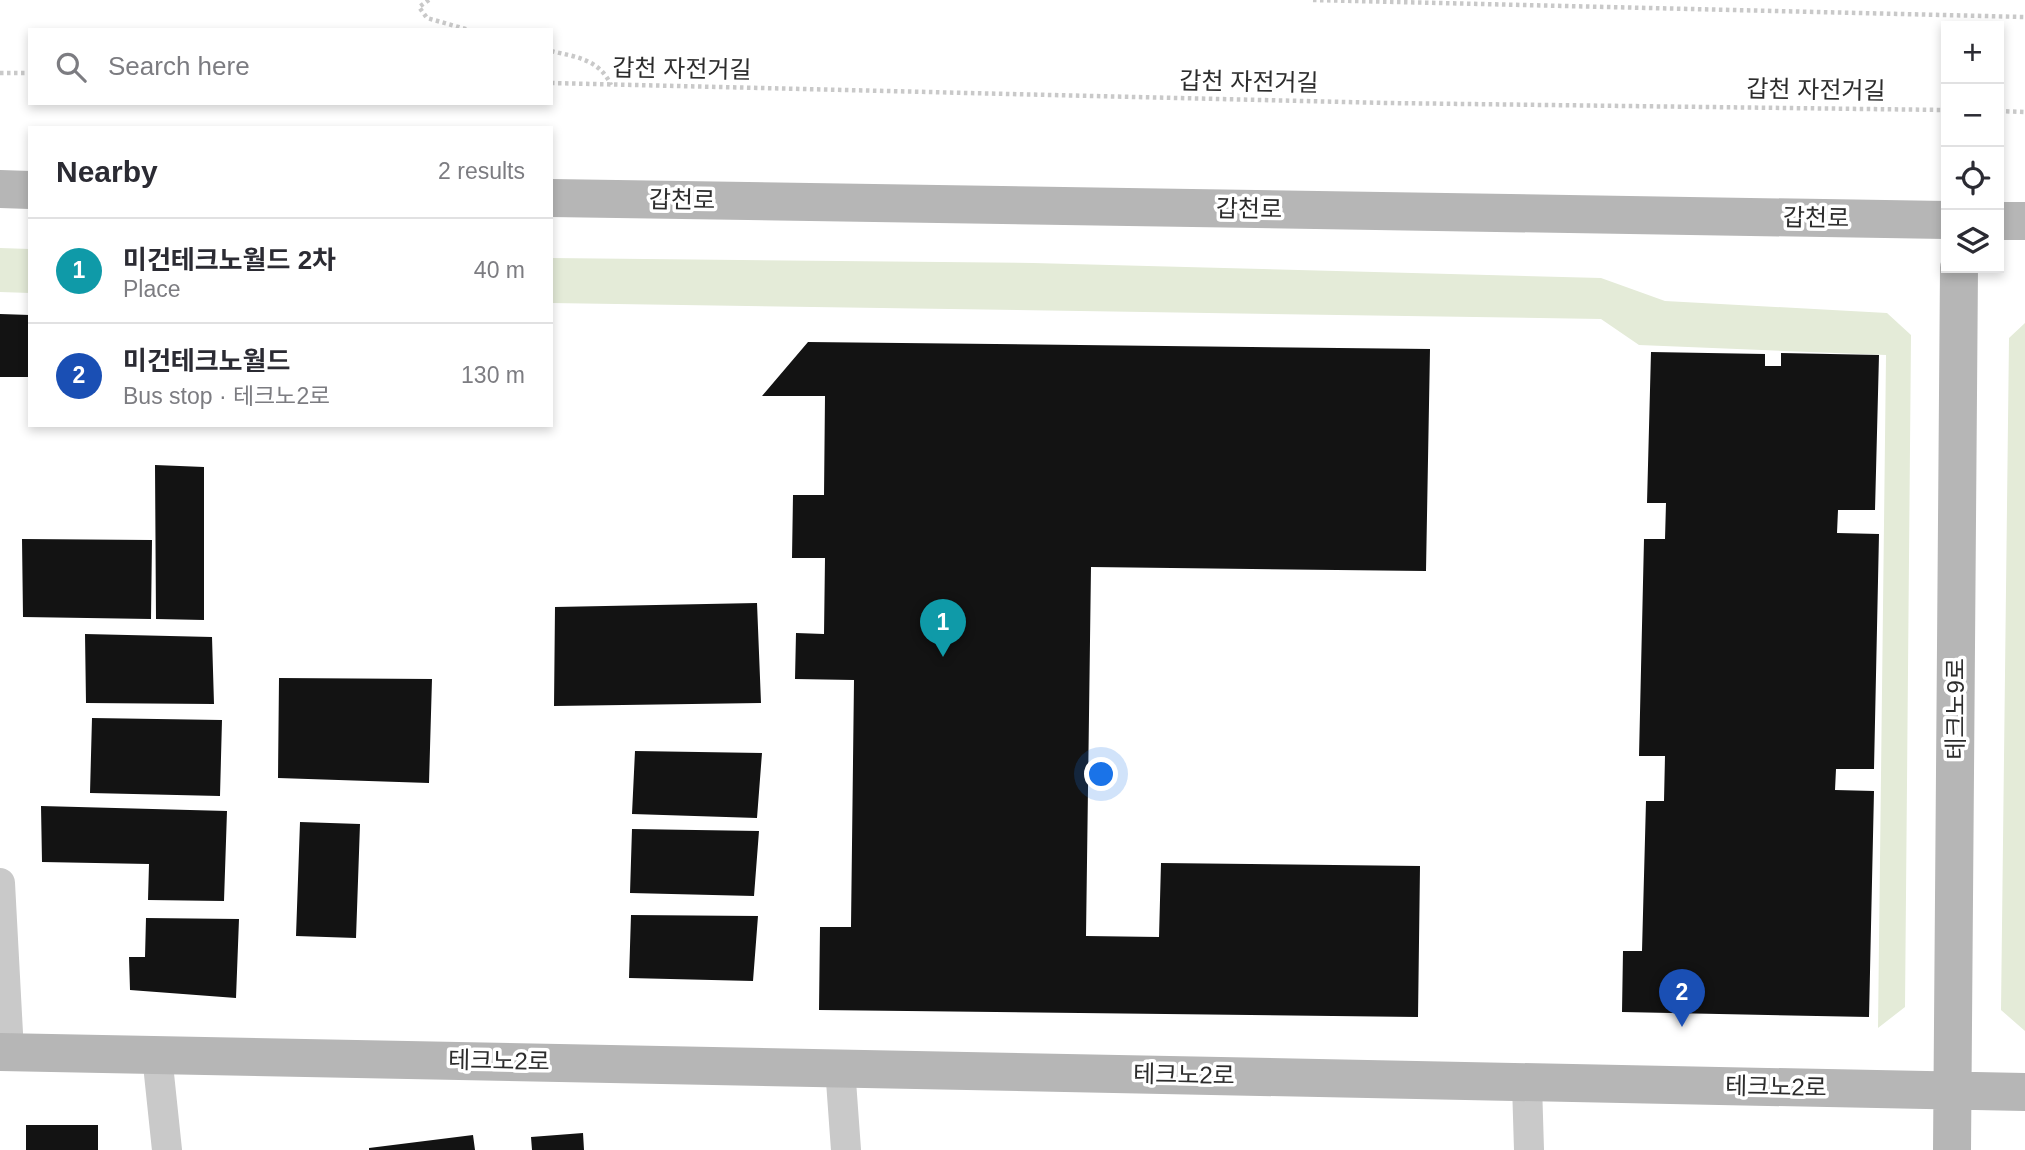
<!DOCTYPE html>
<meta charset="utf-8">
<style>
:root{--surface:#fff;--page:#f7f7f7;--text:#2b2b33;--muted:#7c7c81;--line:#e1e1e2;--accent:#b45309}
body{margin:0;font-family:Helvetica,"Noto Sans KR",sans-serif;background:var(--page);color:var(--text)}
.controls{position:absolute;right:21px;top:21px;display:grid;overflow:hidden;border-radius:0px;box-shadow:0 4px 10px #0003}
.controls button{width:63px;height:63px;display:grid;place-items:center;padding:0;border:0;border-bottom:2px solid var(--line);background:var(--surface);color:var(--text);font:35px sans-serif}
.you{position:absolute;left:1102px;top:775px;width:24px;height:24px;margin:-18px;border:5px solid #fff;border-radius:50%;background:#1a73e8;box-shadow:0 0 0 10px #1a73e833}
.badge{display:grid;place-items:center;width:46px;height:46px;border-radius:50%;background:var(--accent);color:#fff;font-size:23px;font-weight:700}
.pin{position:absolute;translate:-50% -58px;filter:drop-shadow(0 2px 4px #0008)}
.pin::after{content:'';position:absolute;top:37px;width:24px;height:21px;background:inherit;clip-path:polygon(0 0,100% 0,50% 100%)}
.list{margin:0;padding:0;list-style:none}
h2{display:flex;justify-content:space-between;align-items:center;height:91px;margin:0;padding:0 28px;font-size:30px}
h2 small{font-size:23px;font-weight:400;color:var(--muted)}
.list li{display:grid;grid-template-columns:46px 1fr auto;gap:21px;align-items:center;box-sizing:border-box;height:105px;padding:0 28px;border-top:2px solid var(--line)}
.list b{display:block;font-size:26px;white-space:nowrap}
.list p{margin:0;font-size:23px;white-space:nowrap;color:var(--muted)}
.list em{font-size:23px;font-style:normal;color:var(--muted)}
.icon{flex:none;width:38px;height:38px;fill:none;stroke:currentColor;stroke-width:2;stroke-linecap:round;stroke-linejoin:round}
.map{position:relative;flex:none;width:2025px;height:1150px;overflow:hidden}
.search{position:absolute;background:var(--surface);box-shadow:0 4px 10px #0003;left:28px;top:28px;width:525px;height:77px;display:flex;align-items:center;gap:18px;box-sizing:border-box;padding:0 24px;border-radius:0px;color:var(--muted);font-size:26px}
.panel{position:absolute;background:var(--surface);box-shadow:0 4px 10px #0003;left:28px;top:126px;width:525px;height:301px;border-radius:0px}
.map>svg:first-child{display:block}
</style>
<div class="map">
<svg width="2025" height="1150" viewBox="0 0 2025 1150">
<rect width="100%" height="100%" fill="#fff"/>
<path fill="#e4ebd8" d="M0,248L30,249V293L0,292Z
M551,258L1033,263L1601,278L1665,301L1887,313L1911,335L1905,1007L1878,1028L1886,355L1639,345L1601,319L551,303Z
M2025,323V1031L2001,1010L2009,338Z"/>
<path fill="#131313" d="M0,314L30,315V377H0Z
M808,342L1430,349L1426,571L1091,567L1086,936L1159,937L1161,863L1420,866L1418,1017L819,1010L820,927H851L854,680L795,679L796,633L824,634L825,558H792L793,495H824L825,396H762Z
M1651,352L1765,354V366H1781V353L1879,355L1875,510H1838L1837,533L1879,534L1874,769H1836L1835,790L1874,791L1869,1017L1622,1012L1623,951H1642L1646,801H1664L1665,756H1639L1644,539H1665L1666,503H1647Z
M155,465L204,467V620L156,619Z
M22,539L152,540L151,619L23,617Z
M757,603L761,703L554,706L555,607Z
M85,634L212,637L214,704L86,703Z
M279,678L432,679L429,783L278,778Z
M92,718L222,720L220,796L90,793Z
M635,751L762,753L757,818L632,814Z
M41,806L227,811L224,901L148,900L149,864L42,862Z
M300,822L360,824L356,938L296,936Z
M632,829L759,831L754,896L630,893Z
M631,915L758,916L753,981L629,978Z
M146,918L239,919L236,998L130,990L129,957H145Z
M26,1125H98V1150H26Z
M583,1133L584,1150H532L531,1137Z
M473,1135L475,1150H369V1148Z"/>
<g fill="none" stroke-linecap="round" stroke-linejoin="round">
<path stroke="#c9c9c9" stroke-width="4.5" stroke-dasharray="3.5 3.5" stroke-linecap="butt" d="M429,0L419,7L427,18L469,30
M1313,0L2025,17
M551,51C576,57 599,59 611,85
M0,73H30
M551,83L1387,103L1946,110
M1999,111L2025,112"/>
<path stroke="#c9c9c9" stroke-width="30" d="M0,883L9,1052
M157,1055L167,1150
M840,1067L846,1150
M1527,1084L1529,1150"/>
<path stroke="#b6b6b6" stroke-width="38" d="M0,189L30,190
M551,198L1946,220
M1999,221H2025
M0,1052L2025,1092
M1952,1150L1959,268"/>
</g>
<g text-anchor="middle" stroke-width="7" stroke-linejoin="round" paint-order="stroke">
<g font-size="24" fill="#2c2c2c" stroke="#fff">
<text transform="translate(682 69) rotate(1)" y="8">갑천 자전거길</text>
<text transform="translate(1249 82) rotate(1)" y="8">갑천 자전거길</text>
<text transform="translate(1816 90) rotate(1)" y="8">갑천 자전거길</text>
<text transform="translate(682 200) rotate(1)" y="8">갑천로</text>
<text transform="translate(1249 209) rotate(1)" y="8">갑천로</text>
<text transform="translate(1816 218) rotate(1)" y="8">갑천로</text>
<text transform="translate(1956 709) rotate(-90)" y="8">테크노9로</text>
<text transform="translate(499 1061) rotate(1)" y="8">테크노2로</text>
<text transform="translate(1184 1075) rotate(1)" y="8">테크노2로</text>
<text transform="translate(1776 1087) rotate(1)" y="8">테크노2로</text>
</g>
</g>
</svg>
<div class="controls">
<button>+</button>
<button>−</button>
<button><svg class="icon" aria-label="locate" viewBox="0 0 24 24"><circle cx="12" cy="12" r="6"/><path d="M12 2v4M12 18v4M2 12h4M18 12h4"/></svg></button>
<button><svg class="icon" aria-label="layers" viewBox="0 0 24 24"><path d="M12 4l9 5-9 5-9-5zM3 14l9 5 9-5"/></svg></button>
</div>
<div class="you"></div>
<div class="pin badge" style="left:943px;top:657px;background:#0f9aa8">1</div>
<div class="pin badge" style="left:1682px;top:1027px;background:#1a4fb4">2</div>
<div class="search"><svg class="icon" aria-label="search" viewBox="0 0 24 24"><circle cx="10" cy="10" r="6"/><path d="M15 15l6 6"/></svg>Search here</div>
<section class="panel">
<h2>Nearby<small>2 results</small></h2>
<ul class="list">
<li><span class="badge" style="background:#0f9aa8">1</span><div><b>미건테크노월드 2차</b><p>Place</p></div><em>40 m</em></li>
<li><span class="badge" style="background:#1a4fb4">2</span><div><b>미건테크노월드</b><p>Bus stop · 테크노2로</p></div><em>130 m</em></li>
</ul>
</section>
</div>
